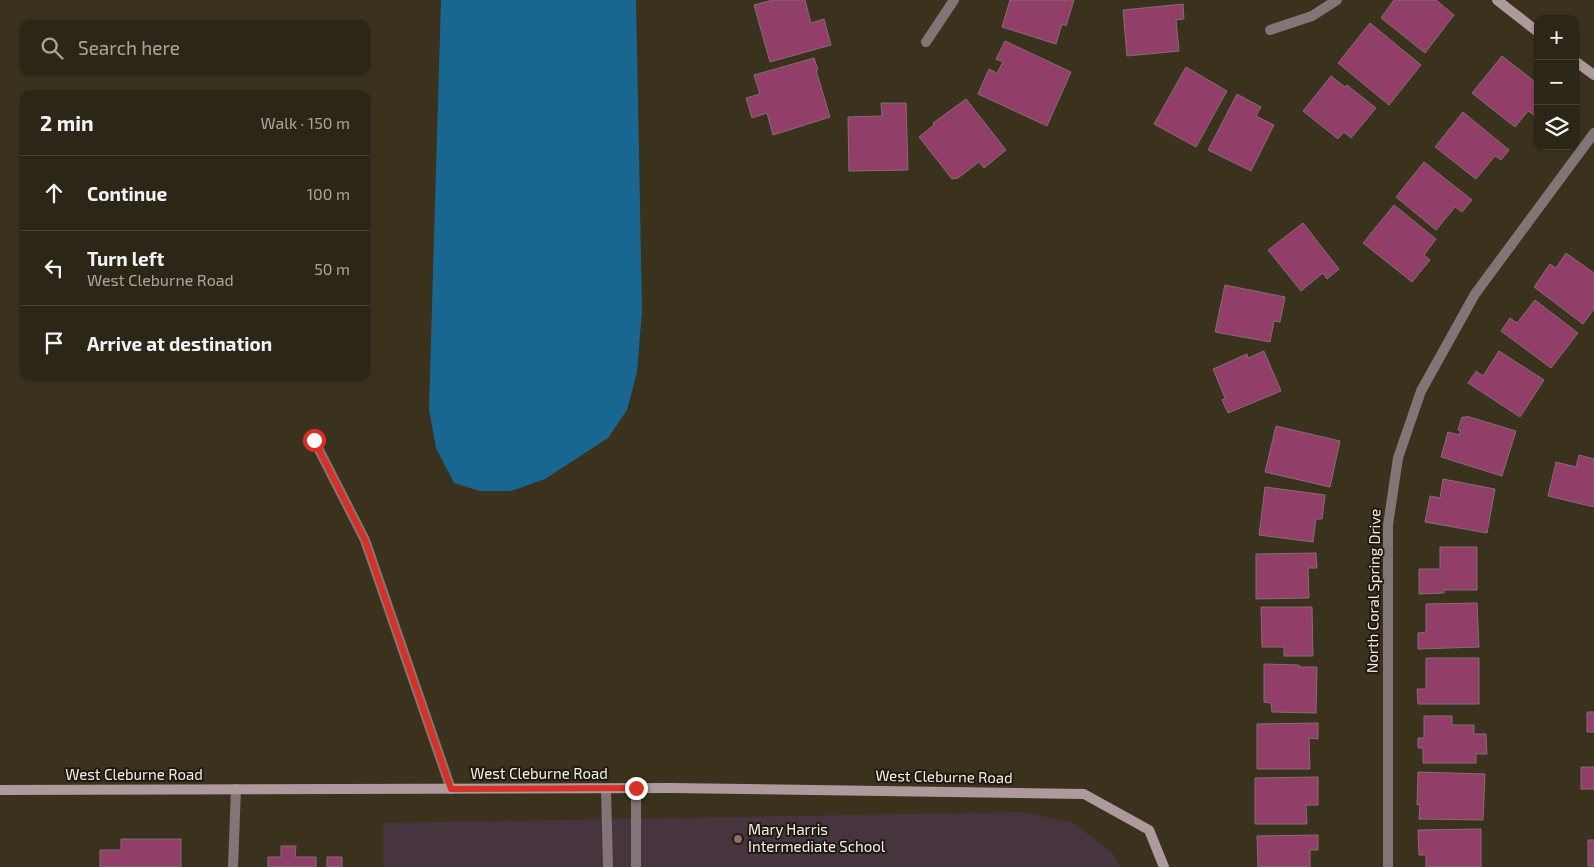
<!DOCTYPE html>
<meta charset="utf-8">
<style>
:root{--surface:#2c2616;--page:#383223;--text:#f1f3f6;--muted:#a6a5a1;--line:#484335}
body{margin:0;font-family:"Exo 2",sans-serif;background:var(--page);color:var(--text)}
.controls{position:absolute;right:15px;top:15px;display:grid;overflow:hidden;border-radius:10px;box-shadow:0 1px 4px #0004}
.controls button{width:45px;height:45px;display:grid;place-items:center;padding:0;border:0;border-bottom:1px solid var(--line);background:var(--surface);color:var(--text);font:25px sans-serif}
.stop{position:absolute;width:15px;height:15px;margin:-11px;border:4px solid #d93025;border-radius:50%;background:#fff}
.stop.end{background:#d93025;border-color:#fff;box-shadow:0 1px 5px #0008}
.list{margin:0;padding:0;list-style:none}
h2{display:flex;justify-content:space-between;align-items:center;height:65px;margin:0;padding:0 20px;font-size:21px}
h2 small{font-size:16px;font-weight:400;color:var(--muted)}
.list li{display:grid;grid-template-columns:32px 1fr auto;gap:15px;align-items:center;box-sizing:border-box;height:75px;padding:0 20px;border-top:1px solid var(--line)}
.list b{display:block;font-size:19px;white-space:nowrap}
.list p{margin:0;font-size:16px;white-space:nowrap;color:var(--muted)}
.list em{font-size:16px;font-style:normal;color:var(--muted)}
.icon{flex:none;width:28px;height:28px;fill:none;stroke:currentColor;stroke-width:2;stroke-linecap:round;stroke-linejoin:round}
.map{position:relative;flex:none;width:1594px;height:867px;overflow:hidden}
.search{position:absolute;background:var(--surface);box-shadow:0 1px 4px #0004;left:20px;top:20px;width:350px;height:55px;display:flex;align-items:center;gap:12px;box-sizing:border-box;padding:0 18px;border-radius:10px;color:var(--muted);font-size:19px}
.panel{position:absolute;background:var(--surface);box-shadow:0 1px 4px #0004;left:20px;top:90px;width:350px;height:290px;border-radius:10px}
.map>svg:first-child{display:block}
</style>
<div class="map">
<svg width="1594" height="867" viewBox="0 0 1594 867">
<rect width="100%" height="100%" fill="#3b321e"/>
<path fill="#46353e" d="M1022,812L1074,823L1113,854L1121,867H383V823Z"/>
<path fill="#196790" d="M441,0H636L642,311L637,372L627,410L608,438L545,479L511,491H480L454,483L436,448L429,409Z"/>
<path fill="#913f68" stroke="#856c77" d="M773,0H805L811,23L824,19L831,45L770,62L754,5Z
M1010,0H1074L1066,26L1062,24L1056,44L1002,27Z
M1394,0H1436L1454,15L1425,53L1381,18Z
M1183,4L1184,19L1176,20L1179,51L1127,56L1123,10Z
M1370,23L1421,65L1389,105L1338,63Z
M1005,41L1071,72L1047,126L978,94L989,69L997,73L1003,62L996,59Z
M1502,56L1538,84V111L1534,115L1528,111L1515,127L1472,93Z
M814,58L818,70H816L830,117L773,135L767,113L752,118L746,98L760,94L754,75Z
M1186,67L1227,91L1196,147L1154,124Z
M1331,76L1345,87L1347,85L1376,108L1351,138L1344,132L1338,139L1303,111Z
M1237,94L1261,107L1256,116L1274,125L1251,171L1208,150Z
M966,99L1006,150L984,168L979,162L958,178L952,179L919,137L934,125L933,123Z
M881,103H906L908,170L849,171L848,117L882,116Z
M1463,112L1509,150L1501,160L1495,156L1476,179L1435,147Z
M1424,162L1472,200L1462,212L1455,207L1436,230L1396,197Z
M1394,205L1436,239L1424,255L1430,260L1412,282L1363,243Z
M1303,223L1339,269L1327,279L1323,273L1301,291L1268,250Z
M1566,253L1594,273V309L1583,324L1534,287L1550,264L1556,268Z
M1225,285L1285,297L1280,322L1274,321L1270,342L1215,332Z
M1535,300L1578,333L1551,368L1501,331L1510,318L1517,323Z
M1264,351L1281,391L1228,413L1222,400L1225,398L1213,369L1247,354L1248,358Z
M1499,351L1544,380L1520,417L1468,383L1476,371L1483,376Z
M1466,416L1516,431L1502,476L1441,457L1448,432L1459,435L1461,431L1458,430L1462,417L1465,418Z
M1276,426L1340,441L1330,487L1265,472Z
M1579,455L1594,459V507L1548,496L1556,462L1576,467Z
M1443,479L1495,489L1487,533L1425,522L1430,496L1440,498Z
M1265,487L1325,495L1322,519H1316L1313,542L1259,535Z
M1440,547H1477V590H1444V593L1419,594V569H1440Z
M1316,553L1317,568H1308L1309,598L1256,599V554Z
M1477,603L1479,647L1418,649V633L1426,632V604Z
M1261,607H1312L1313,656H1284V647H1262Z
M1426,658H1479V704H1418L1417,689H1426Z
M1264,664L1299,665V667H1317L1316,713L1272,712L1271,703L1264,702Z
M1587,712H1594V732H1587Z
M1424,716H1452V725H1474V734H1486L1487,754H1476V763H1423V748H1418V738H1424Z
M1318,723V739L1309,738L1310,769H1257V724Z
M1581,767H1594V789H1581Z
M1418,772L1485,774L1483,820L1419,819L1420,805H1417Z
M1318,777V805H1306L1307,824H1255V778Z
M1481,829V867H1426V855H1419L1418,830Z
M1318,835V850H1310V867H1258L1257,836Z
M121,839H181V867H100V850H121Z
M1588,840H1594V866H1588Z
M281,846H296L295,857H316V867H268V857H281Z
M327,857H342V867H327Z"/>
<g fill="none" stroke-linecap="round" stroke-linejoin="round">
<path stroke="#827576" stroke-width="10" d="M314,440L365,540L451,789
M606,789L608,867
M636,867V788"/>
<path stroke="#827576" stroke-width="10" d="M1270,30L1312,16L1337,0
M926,42L954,0
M233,867L236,789
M1388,867V525L1398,458L1421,391L1475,294L1594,133"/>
<path stroke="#ae9a9c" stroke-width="10" d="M1497,0L1538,32
M1575,61L1594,75
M0,790L671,788L1084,794L1149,830L1164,867"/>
</g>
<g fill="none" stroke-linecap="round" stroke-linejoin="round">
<path stroke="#d93025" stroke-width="6" d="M314,440L365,540L451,789L636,788"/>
</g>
<circle fill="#8d6e63" stroke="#1e1a11" stroke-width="2" cx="738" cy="839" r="5"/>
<g text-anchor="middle" stroke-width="4" stroke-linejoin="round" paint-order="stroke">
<g font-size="15" fill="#f5efe3" stroke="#1e1a11">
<text transform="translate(1374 591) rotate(-89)" y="5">North Coral Spring Drive</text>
<text x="539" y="779">West Cleburne Road</text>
<text x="134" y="780">West Cleburne Road</text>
<text transform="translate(944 777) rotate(1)" y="5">West Cleburne Road</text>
</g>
<g font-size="15" fill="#f5efe3" stroke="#1e1a11" text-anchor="start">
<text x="748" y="835">Mary Harris<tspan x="748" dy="17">Intermediate School</tspan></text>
</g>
</g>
</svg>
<div class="controls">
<button>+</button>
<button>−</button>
<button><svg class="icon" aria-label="layers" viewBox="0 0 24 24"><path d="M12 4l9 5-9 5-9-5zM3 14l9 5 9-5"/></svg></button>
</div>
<div class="stop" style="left:314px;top:440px"></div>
<div class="stop end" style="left:636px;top:788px"></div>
<div class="search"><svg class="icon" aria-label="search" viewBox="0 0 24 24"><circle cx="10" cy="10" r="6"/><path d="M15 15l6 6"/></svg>Search here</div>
<section class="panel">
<h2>2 min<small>Walk · 150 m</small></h2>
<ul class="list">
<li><svg class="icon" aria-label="ahead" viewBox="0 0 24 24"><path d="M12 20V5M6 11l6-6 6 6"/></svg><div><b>Continue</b></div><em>100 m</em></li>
<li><svg class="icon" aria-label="left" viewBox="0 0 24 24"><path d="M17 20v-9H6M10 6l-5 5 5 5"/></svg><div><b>Turn left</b><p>West Cleburne Road</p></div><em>50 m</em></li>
<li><svg class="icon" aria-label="arrive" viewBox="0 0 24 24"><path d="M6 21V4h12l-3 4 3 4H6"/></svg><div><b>Arrive at destination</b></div></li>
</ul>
</section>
</div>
